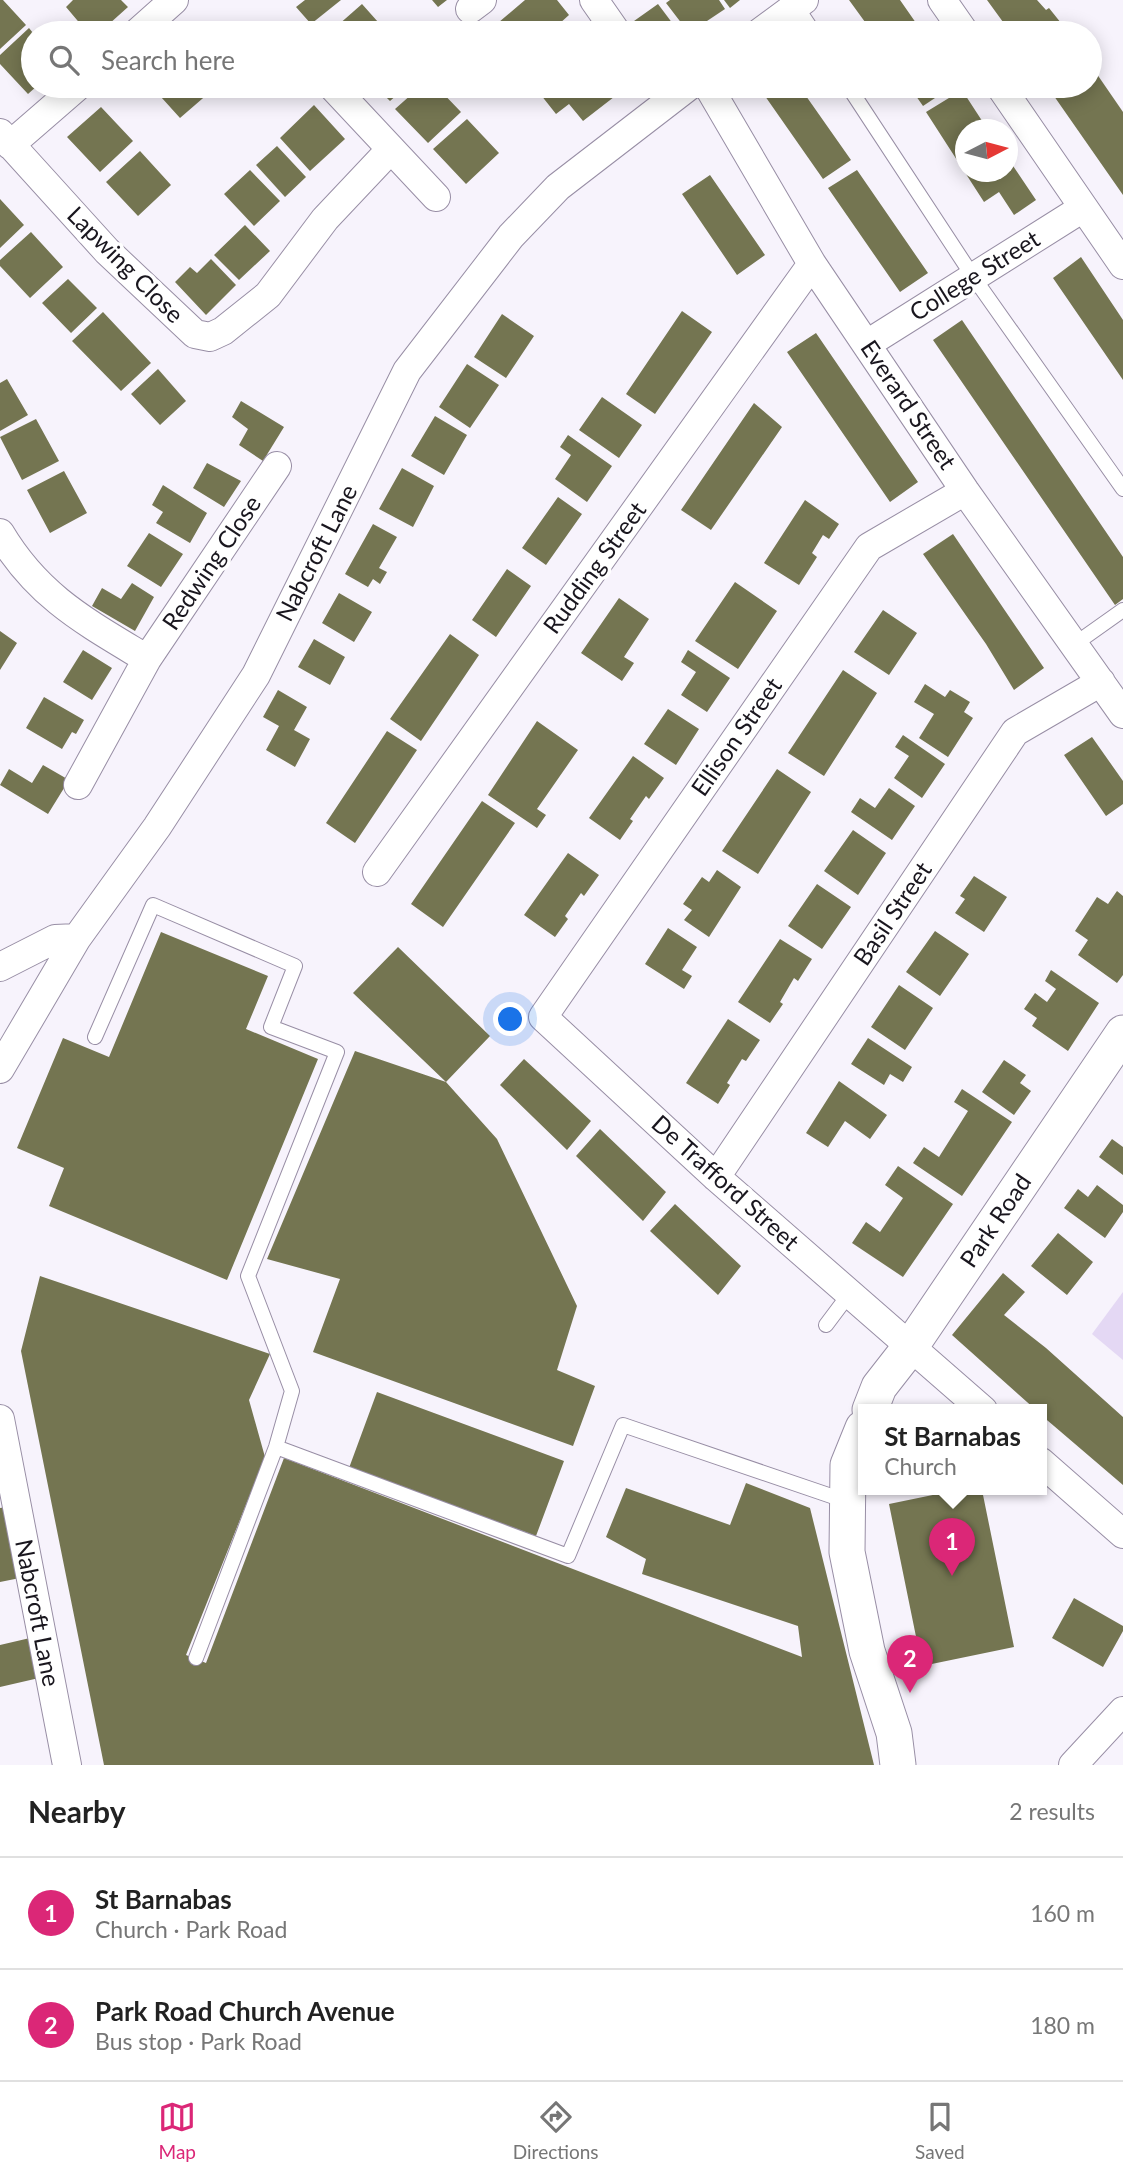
<!DOCTYPE html>
<meta charset="utf-8">
<style>
:root{--surface:#fff;--page:#f2f2f2;--text:#222;--muted:#767676;--line:#e0e0e0;--accent:#db2777}
body{margin:0;font-family:Lato,sans-serif;background:var(--page);color:var(--text)}
.compass{position:absolute;left:955px;top:119px;width:63px;height:63px;border-radius:50%;background:var(--surface);box-shadow:0 4px 18px #0003;rotate:84deg}
.you{position:absolute;left:511px;top:1020px;width:24px;height:24px;margin:-18px;border:5px solid #fff;border-radius:50%;background:#1a73e8;box-shadow:0 0 0 10px #1a73e833}
.badge{display:grid;place-items:center;width:46px;height:46px;border-radius:50%;background:var(--accent);color:#fff;font-size:23px;font-weight:700}
.pin{position:absolute;translate:-50% -58px;filter:drop-shadow(0 2px 4px #0008)}
.pin::after{content:'';position:absolute;top:37px;width:24px;height:21px;background:inherit;clip-path:polygon(0 0,100% 0,50% 100%)}
.popup{position:absolute;left:858px;top:1404px;width:189px;height:91px;box-sizing:border-box;display:grid;place-content:center;border-radius:0px;background:var(--surface);filter:drop-shadow(0 2px 5px #0005);font-size:23px;white-space:nowrap;color:var(--muted)}
.popup b{font-size:26px;color:var(--text)}
.popup::after{content:'';position:absolute;left:50%;top:100%;margin-left:-14px;border:14px solid transparent;border-top-color:var(--surface)}
.list{margin:0;padding:0;list-style:none}
h2{display:flex;justify-content:space-between;align-items:center;height:91px;margin:0;padding:0 28px;font-size:30px}
h2 small{font-size:23px;font-weight:400;color:var(--muted)}
.list li{display:grid;grid-template-columns:46px 1fr auto;gap:21px;align-items:center;box-sizing:border-box;height:112px;padding:0 28px;border-top:2px solid var(--line)}
.list b{display:block;font-size:26px;white-space:nowrap}
.list p{margin:0;font-size:23px;white-space:nowrap;color:var(--muted)}
.list em{font-size:23px;font-style:normal;color:var(--muted)}
.icon{flex:none;width:38px;height:38px;fill:none;stroke:currentColor;stroke-width:2;stroke-linecap:round;stroke-linejoin:round}
.map{position:relative;flex:none;width:1123px;height:1765px;overflow:hidden}
.search{position:absolute;background:var(--surface);box-shadow:0 4px 18px #0003;left:21px;right:21px;top:21px;height:77px;display:flex;align-items:center;gap:18px;box-sizing:border-box;padding:0 24px;border-radius:38px;color:var(--muted);font-size:26px}
.sheet{height:315px;background:var(--surface)}
nav{display:flex;justify-content:space-around;align-items:center;box-sizing:border-box;height:98px;border-top:2px solid var(--line);background:var(--surface);font-size:19px;color:var(--muted)}
nav a{display:grid;justify-items:center;gap:4px}
nav .on{color:var(--accent)}
.map>svg:first-child{display:block}
</style>
<div class="map">
<svg width="1123" height="1765" viewBox="0 0 1123 1765">
<rect width="100%" height="100%" fill="#f7f3fc"/>
<path fill="#e4d8f4" d="M1123,1292V1360L1092,1334Z"/>
<path fill="#747551" d="M0,0H3L26,25L0,49Z
M73,0H121L128,7L99,33H88L66,7Z
M305,0H341L311,24L296,7Z
M432,0H447L438,7Z
M525,0H557L569,15L549,33H486Z
M670,0H719L725,9L689,33L666,3Z
M724,0H740L730,8Z
M849,0H900L923,33H873Z
M987,0H1037L1046,10L1049,8L1069,33H1011Z
M362,4L386,31L383,33H329Z
M658,4L670,20L679,33H643L634,21Z
M222,25L229,33H212Z
M29,28L33,33V86H37L28,94L0,64V55Z
M1090,64L1123,112V195L1047,86H1090Z
M154,86H217L180,118L152,87Z
M375,86H407L390,101Z
M421,86H436L461,112L428,143L395,109Z
M543,86H620L623,90L583,121L569,104L556,114L537,90Z
M758,86H799L851,160L823,179Z
M909,86H953L923,106Z
M962,90L988,130H965V172H1007V157L1036,200L1014,215L999,192L984,202L926,112Z
M314,105L345,139L310,171L280,138Z
M101,107L133,141L100,172L67,137Z
M467,119L499,153L466,184L433,149Z
M277,146L306,177L285,197L256,165Z
M140,151L171,185L138,216L106,182Z
M250,170L280,201L254,226L224,194Z
M857,170L928,273L900,292L828,188Z
M710,175L765,255L737,275L682,194Z
M0,199L24,225L0,248Z
M245,225L270,251L239,280L214,255Z
M31,232L63,267L30,298L0,266V260Z
M1081,257L1123,320V380L1053,278Z
M211,259L236,285L206,315L175,282L190,267L197,273Z
M68,279L97,308L71,333L42,303Z
M682,311L712,332L655,414L626,394Z
M103,312L151,363L121,391L72,341Z
M502,314L534,336L506,378L474,357Z
M962,320L1123,557V599L1115,605L933,340Z
M816,333L918,482L890,502L787,352Z
M467,364L499,385L470,428L439,407Z
M158,369L186,401L160,425L131,394Z
M7,379L28,415L0,431V383Z
M602,397L642,425L619,458L579,430Z
M241,401L284,427L263,461L239,445L248,429L232,417Z
M754,403L782,427L711,530L681,510Z
M435,416L467,435L444,475L411,456Z
M36,419L59,461L22,480L0,437Z
M568,435L612,466L587,502L555,479L571,455L560,447Z
M207,463L241,481L224,507L193,488Z
M402,468L434,486L413,527L379,509Z
M64,471L87,513L50,533L27,490Z
M163,485L207,513L190,543L156,523L163,512L152,505Z
M558,497L582,514L546,565L522,548Z
M805,500L839,524L829,539L823,535L812,553L817,557L799,585L764,563Z
M373,524L397,537L379,568L387,572L380,584L373,579L368,587L345,574Z
M149,533L183,554L161,587L127,566Z
M953,534L1044,668L1014,690L986,644L923,554Z
M507,569L531,586L496,637L472,620Z
M735,582L777,611L738,669L695,641Z
M132,583L154,597L135,631L92,606L102,588L121,599Z
M339,593L372,612L354,642L322,623Z
M619,598L649,619L624,657L634,663L622,681L581,653Z
M883,610L917,633L889,675L854,652Z
M0,631L17,643L0,670Z
M450,634L479,655L421,741L390,719Z
M314,639L345,657L330,685L298,667Z
M83,650L112,668L92,700L63,682Z
M688,650L730,678L707,712L681,695L696,672L681,662Z
M843,670L877,693L824,776L788,753Z
M925,684L945,697L950,690L970,702L964,712L973,718L948,757L919,738L934,714L914,702Z
M278,690L307,707L294,730L310,739L295,767L266,750L279,726L263,717Z
M44,697L84,720L76,734L72,732L62,749L26,728Z
M668,709L699,729L676,765L644,744Z
M537,721L578,750L537,809L546,815L537,828L488,795Z
M387,731L417,750L355,843L326,823Z
M903,735L945,764L922,798L894,778L909,756L895,747Z
M1092,737L1123,781V804L1106,816L1064,755Z
M633,756L664,778L649,799L646,796L630,819L633,821L620,840L589,818Z
M43,765L69,780L48,814L0,785L9,769L32,783Z
M777,769L811,792L758,874L722,851Z
M889,788L915,806L892,840L851,812L860,798L875,808Z
M482,801L515,823L443,927L411,904Z
M853,830L886,853L858,895L824,871Z
M568,853L599,875L584,896L581,893L565,916L568,919L555,937L524,915Z
M717,870L741,887L709,937L684,920L692,910L683,904L702,877L709,882Z
M974,876L1007,897L984,932L955,913L965,899L960,896Z
M817,884L851,907L822,949L788,926Z
M1117,891L1123,896V975L1117,983L1078,955L1088,940L1075,931L1097,897L1108,904Z
M668,928L697,947L682,970L692,976L684,989L645,964Z
M935,931L969,954L940,996L906,972Z
M161,932L268,976L246,1029L318,1059L227,1280L49,1206L64,1168L17,1148L63,1038L109,1057Z
M780,939L812,959L798,981L794,978L780,1002L783,1004L770,1023L738,1002Z
M398,947L490,1036L446,1082L353,993Z
M1051,970L1099,1003L1068,1051L1032,1026L1037,1018L1024,1009L1035,993L1047,1002L1056,989L1045,981Z
M899,985L933,1008L905,1050L871,1027Z
M728,1019L760,1040L746,1061L742,1059L727,1083L730,1085L718,1104L686,1083Z
M868,1038L912,1067L903,1082L890,1074L884,1085L851,1064Z
M355,1051L446,1082L497,1139L577,1306L557,1370L595,1386L573,1446L313,1352L340,1279L267,1259Z
M524,1059L591,1121L567,1150L500,1085Z
M1004,1060L1026,1075L1020,1083L1031,1091L1014,1115L982,1092Z
M839,1081L887,1115L870,1139L845,1121L828,1147L806,1133Z
M962,1089L1012,1122L962,1196L913,1163L924,1147L939,1157L968,1111L954,1102Z
M600,1129L666,1192L643,1221L576,1156Z
M1112,1139L1123,1147V1175L1099,1157Z
M898,1166L953,1204L903,1277L852,1243L866,1222L880,1232L903,1198L885,1185Z
M1097,1185L1123,1205V1212L1105,1238L1064,1208L1078,1189L1088,1197Z
M675,1204L741,1266L718,1295L650,1231Z
M1058,1233L1093,1262L1067,1295L1031,1266Z
M1003,1273L1025,1292L1004,1315L1046,1348L1123,1417V1485L1054,1426L1041,1415V1410H1036L952,1335Z
M40,1276L270,1354L249,1400L265,1457L186,1655L206,1663L284,1458L802,1657L798,1626L642,1574L646,1559L606,1537L626,1488L730,1525L746,1483L810,1508L874,1765H104L21,1351Z
M377,1392L564,1461L536,1536L349,1468Z
M957,1490H982L1014,1647L922,1666L889,1504Z
M6,1507L20,1578L0,1582V1508Z
M1074,1598L1123,1626V1631L1103,1667L1052,1638Z
M30,1638L39,1678L0,1687V1645Z"/>
<g fill="none" stroke-linecap="round" stroke-linejoin="round">
<g stroke="#988ea5" stroke-width="16">
<path id="service" d="M796,6L814,33
M848,86L974,278L1123,489
M1075,644L1123,610
M95,1037L153,905L295,966L271,1027L337,1052L248,1276L292,1391L276,1447L196,1658
M826,1325L850,1293
M276,1447L568,1556L623,1425L846,1501"/>
</g>
<g stroke="#988ea5" stroke-width="30">
<path id="minor" d="M594,0L617,33
M942,0L965,33
M470,9L482,0
M137,33L174,0
M759,33L804,0
M332,86L436,197
M708,86L812,264L965,491L1123,714
M1000,86L1123,265
M0,133L107,251L195,334L210,337L223,331L268,295L325,219L391,149
M10,145L78,86
M867,344L1083,208
M965,491L869,547L543,1017L716,1177L983,1410
M0,533C38,597 86,622 147,659
M78,785L147,659L277,466
M377,872L812,264
M0,967L55,939L77,938
M0,1069L77,938L157,827L256,675L407,371L511,236L558,187L689,86
M716,1177L1015,732L1101,682
M0,1419L67,1765
M1041,1462L1123,1534
M1073,1765L1123,1711"/>
</g>
<g stroke="#988ea5" stroke-width="37">
<path id="tertiary" d="M870,1410L879,1387L911,1346L1123,1033
M863,1428L848,1465L847,1552L867,1651L894,1733L898,1765"/>
</g>
<use href="#service" stroke="#fff" stroke-width="14"/>
<use href="#minor" stroke="#fff" stroke-width="28"/>
<use href="#tertiary" stroke="#fff" stroke-width="35"/>
</g>
<g text-anchor="middle" stroke-width="7" stroke-linejoin="round" paint-order="stroke">
<g font-size="24" fill="#19161e" stroke="#fff">
<text transform="translate(125 265) rotate(45)" y="8">Lapwing Close</text>
<text transform="translate(975 276) rotate(-32)" y="8">College Street</text>
<text transform="translate(908 405) rotate(56)" y="8">Everard Street</text>
<text transform="translate(317 553) rotate(-63)" y="8">Nabcroft Lane</text>
<text transform="translate(212 563) rotate(-56)" y="8">Redwing Close</text>
<text transform="translate(595 568) rotate(-54)" y="8">Rudding Street</text>
<text transform="translate(737 737) rotate(-55)" y="8">Ellison Street</text>
<text transform="translate(893 914) rotate(-56)" y="8">Basil Street</text>
<text transform="translate(725 1183) rotate(42)" y="8">De Trafford Street</text>
<text transform="translate(996 1221) rotate(-56)" y="8">Park Road</text>
<text transform="translate(37 1613) rotate(79)" y="8">Nabcroft Lane</text>
</g>
</g>
</svg>
<svg class="compass" viewBox="-18 -18 36 36"><path d="M0-13l5 13h-10z" fill="#e53935"/><path d="M0 13l5-13h-10z" fill="#767676"/></svg>
<div class="you"></div>
<div class="pin badge" style="left:952px;top:1576px">1</div>
<div class="popup"><b>St Barnabas</b>Church</div>
<div class="pin badge" style="left:910px;top:1693px">2</div>
<div class="search"><svg class="icon" aria-label="search" viewBox="0 0 24 24"><circle cx="10" cy="10" r="6"/><path d="M15 15l6 6"/></svg>Search here</div>
</div>
<section class="sheet">
<h2>Nearby<small>2 results</small></h2>
<ul class="list">
<li><span class="badge">1</span><div><b>St Barnabas</b><p>Church · Park Road</p></div><em>160 m</em></li>
<li><span class="badge">2</span><div><b>Park Road Church Avenue</b><p>Bus stop · Park Road</p></div><em>180 m</em></li>
</ul>
</section>
<nav>
<a class="on"><svg class="icon" aria-label="map" viewBox="0 0 24 24"><path d="M3 6l6-2 6 2 6-2v14l-6 2-6-2-6 2zM9 4v14M15 6v14"/></svg>Map</a>
<a><svg class="icon" aria-label="directions" viewBox="0 0 24 24"><path d="M12 3l9 9-9 9-9-9zM9 14v-3h6M13 9l2 2-2 2"/></svg>Directions</a>
<a><svg class="icon" aria-label="saved" viewBox="0 0 24 24"><path d="M7 4h10v16l-5-4-5 4z"/></svg>Saved</a>
</nav>
